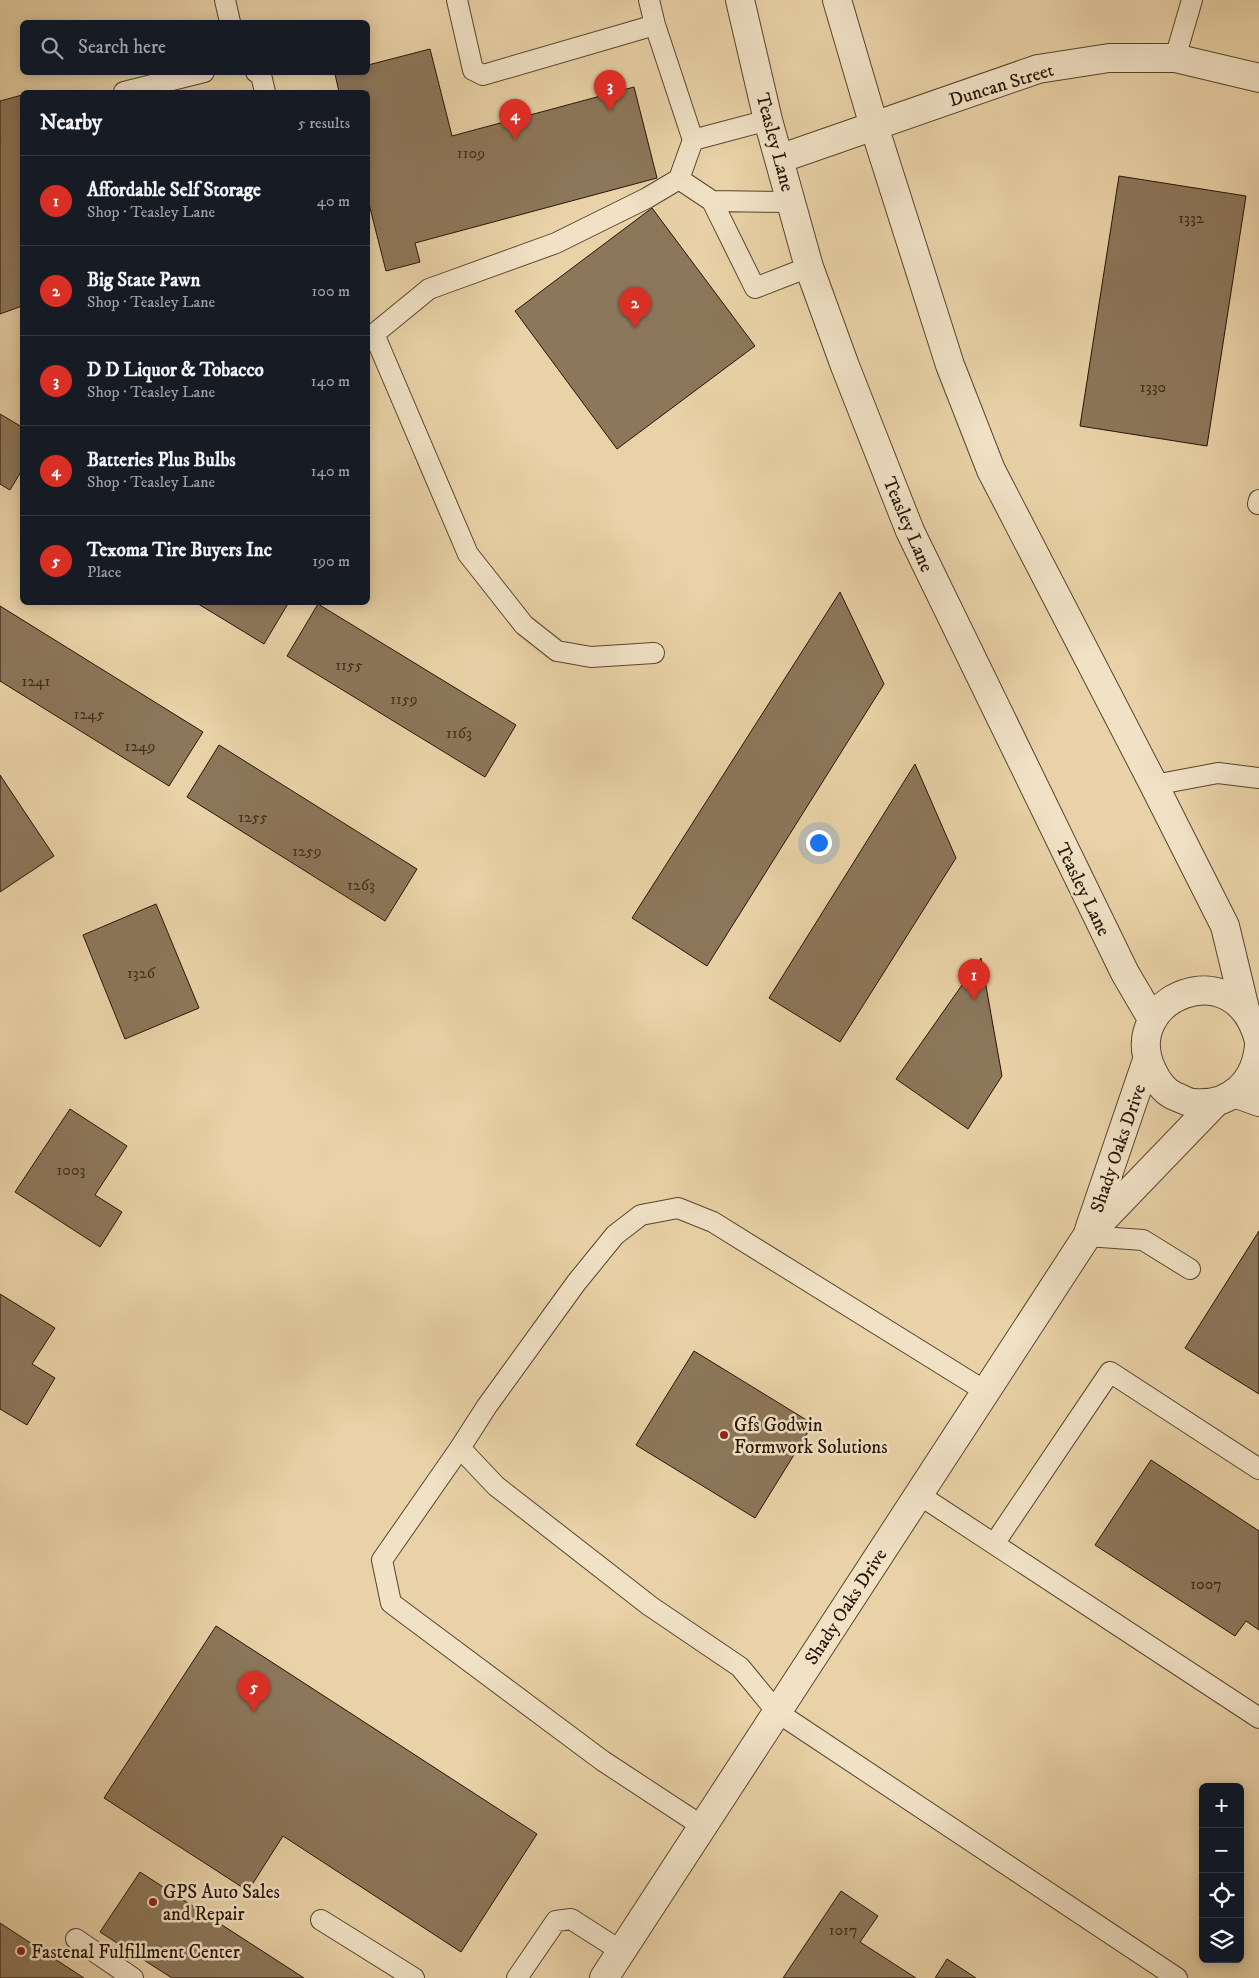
<!DOCTYPE html>
<meta charset="utf-8">
<style>
:root{--surface:#171b24;--page:#20242c;--text:#f1f3f6;--muted:#9ea1a6;--line:#363941;--accent:#d93025}
body{margin:0;font-family:"IM FELL DW Pica",serif;background:var(--page);color:var(--text)}
.controls{position:absolute;right:15px;bottom:15px;display:grid;overflow:hidden;border-radius:8px;box-shadow:0 2px 12px #0003}
.controls button{width:45px;height:45px;display:grid;place-items:center;padding:0;border:0;border-bottom:1px solid var(--line);background:var(--surface);color:var(--text);font:25px sans-serif}
.you{position:absolute;left:818px;top:842px;width:18px;height:18px;margin:-12px;border:4px solid #fff;border-radius:50%;background:#1a73e8;box-shadow:0 0 0 8px #1a73e833}
.badge{display:grid;place-items:center;width:32px;height:32px;border-radius:50%;background:var(--accent);color:#fff;font-size:16px;font-weight:700}
.pin{position:absolute;translate:-50% -41px;filter:drop-shadow(0 1px 2px #0008)}
.pin::after{content:'';position:absolute;top:26px;width:18px;height:15px;background:inherit;clip-path:polygon(0 0,100% 0,50% 100%)}
.list{margin:0;padding:0;list-style:none}
h2{display:flex;justify-content:space-between;align-items:center;height:65px;margin:0;padding:0 20px;font-size:21px}
h2 small{font-size:16px;font-weight:400;color:var(--muted)}
.list li{display:grid;grid-template-columns:32px 1fr auto;gap:15px;align-items:center;box-sizing:border-box;height:90px;padding:0 20px;border-top:1px solid var(--line)}
.list b{display:block;font-size:19px;white-space:nowrap}
.list p{margin:0;font-size:16px;white-space:nowrap;color:var(--muted)}
.list em{font-size:16px;font-style:normal;color:var(--muted)}
.icon{flex:none;width:28px;height:28px;fill:none;stroke:currentColor;stroke-width:2;stroke-linecap:round;stroke-linejoin:round}
.map{position:relative;flex:none;width:1259px;height:1978px;overflow:hidden}
.search{position:absolute;background:var(--surface);box-shadow:0 2px 12px #0003;left:20px;top:20px;width:350px;height:55px;display:flex;align-items:center;gap:12px;box-sizing:border-box;padding:0 18px;border-radius:8px;color:var(--muted);font-size:19px}
.panel{position:absolute;background:var(--surface);box-shadow:0 2px 12px #0003;left:20px;top:90px;width:350px;height:515px;border-radius:8px}
.map>svg:first-child{display:block}
</style>
<div class="map">
<svg width="1259" height="1978" viewBox="0 0 1259 1978">
<rect width="100%" height="100%" fill="#e9d2a7"/>
<filter id="stains"><feTurbulence type="fractalNoise" baseFrequency=".004" numOctaves="4"/><feColorMatrix values="0 0 0 0 .2 0 0 0 0 .09 0 0 0 0 .02 0 0 0 .5 -.17"/></filter>
<radialGradient id="worn" r=".72"><stop offset=".6" stop-color="#630" stop-opacity="0"/><stop offset="1" stop-color="#630" stop-opacity=".3"/></radialGradient>
<path fill="#8c775a" stroke="#271406" d="M430,49L452,136L634,87L657,178L415,243L420,262L386,271L368,200V92H339L335,74L368,72V65Z
M22,95V306L0,314V101Z
M1119,176L1246,196L1207,446L1080,426Z
M652,208L755,346L617,449L515,311Z
M0,414L22,427V470L10,490L0,484Z
M840,592L884,684L707,966L632,918Z
M195,602H289L264,644Z
M318,604L516,725L485,777L287,656Z
M0,606L203,732L169,786L0,681Z
M219,745L417,869L385,921L187,797Z
M915,764L956,858L840,1042L769,998Z
M0,775L54,856L0,892Z
M156,904L199,1008L125,1039L83,935Z
M981,958L1002,1076L968,1129L896,1079Z
M70,1109L127,1146L95,1195L122,1212L100,1247L15,1192Z
M1259,1231V1394L1185,1348Z
M0,1294L55,1328L32,1364L55,1378L27,1425L0,1409Z
M694,1351L813,1424L755,1518L636,1445Z
M1151,1460L1259,1531V1630L1246,1621L1235,1636L1095,1545Z
M216,1626L537,1834L461,1952L283,1836L248,1891L104,1798Z
M140,1872L304,1978H172L100,1932Z
M841,1891L878,1916L860,1942L916,1978H783Z
M0,1923L84,1978H0Z
M947,1959L976,1978H935Z"/>
<g fill="none" stroke-linecap="round" stroke-linejoin="round">
<g stroke="#58442e" stroke-width="22">
<path id="service" d="M225,0L230,22
M457,0L473,70L483,75L655,25L693,140L768,120
M649,0L655,25
M1175,58L1192,0
M256,72L261,75L265,92
M124,92L204,72
M679,179L712,201L791,202
M712,201L755,288L809,267
M1258,504L1259,500
M654,653L591,657L557,651L524,625L468,554L374,334L429,289L556,243L647,198L679,179L693,140
M1154,785L1218,773L1259,778
M1087,1236L1143,1240L1190,1269
M985,1391L713,1222L678,1208L641,1215L615,1235L576,1283L487,1406L460,1448L496,1486L650,1606L740,1667L777,1712L1177,1978
M460,1448L382,1560L391,1603L603,1761L702,1826
M918,1494L1259,1718
M994,1544L1110,1372L1259,1469
M321,1920L414,1978
M76,1939L133,1978
M517,1978L556,1921L571,1919L621,1951"/>
</g>
<g stroke="#58442e" stroke-width="30">
<path id="minor" d="M1234,1093L1259,1102"/>
</g>
<g stroke="#58442e" stroke-width="30">
<path id="tertiary" d="M740,0L768,120L809,267L845,366L910,531L1125,973L1152,1019
M837,0L874,126L950,365L991,470L1154,785L1225,926L1245,1009
M779,159L1038,69L1109,58H1175L1259,78
M1259,1041C1236,948 1118,999 1152,1070C1157,1081 1165,1093 1177,1097C1182,1099 1189,1103 1194,1103C1232,1106 1256,1081 1259,1045
M1089,1230L1147,1060
M604,1978L1087,1236L1215,1103"/>
</g>
<use href="#service" stroke="#f1e2c6" stroke-width="20"/>
<use href="#minor" stroke="#f1e2c6" stroke-width="28"/>
<use href="#tertiary" stroke="#f1e2c6" stroke-width="28"/>
</g>
<g fill="#8f2418" stroke="#f1e2c6" stroke-width="2">
<circle cx="724" cy="1435" r="5"/>
<circle cx="153" cy="1902" r="5"/>
<circle cx="21" cy="1951" r="5"/>
</g>
<g text-anchor="middle" stroke-width="5" stroke-linejoin="round" paint-order="stroke">
<g font-size="16" fill="#402d1b">
<text x="471" y="158">1109</text>
<text x="1191" y="223">1332</text>
<text x="1153" y="392">1330</text>
<text x="349" y="670">1155</text>
<text x="36" y="686">1241</text>
<text x="404" y="704">1159</text>
<text x="89" y="719">1245</text>
<text x="459" y="738">1163</text>
<text x="140" y="751">1249</text>
<text x="253" y="822">1255</text>
<text x="307" y="856">1259</text>
<text x="361" y="890">1263</text>
<text x="141" y="978">1326</text>
<text x="71" y="1175">1003</text>
<text x="1206" y="1589">1007</text>
<text x="843" y="1935">1017</text>
</g>
<g font-size="19" fill="#271406" stroke="#f1e2c6">
<text transform="translate(1001 84) rotate(-17)" y="7">Duncan Street</text>
<text transform="translate(776 142) rotate(75)" y="7">Teasley Lane</text>
<text transform="translate(909 524) rotate(67)" y="7">Teasley Lane</text>
<text transform="translate(1084 889) rotate(64)" y="7">Teasley Lane</text>
<text transform="translate(1117 1148) rotate(-71)" y="7">Shady Oaks Drive</text>
<text transform="translate(845 1606) rotate(-57)" y="7">Shady Oaks Drive</text>
</g>
<g font-size="19" fill="#271406" stroke="#f1e2c6" text-anchor="start">
<text x="734" y="1431">Gfs Godwin<tspan x="734" dy="22">Formwork Solutions</tspan></text>
<text x="163" y="1898">GPS Auto Sales<tspan x="163" dy="22">and Repair</tspan></text>
<text x="31" y="1958">Fastenal Fulfillment Center</text>
</g>
</g>
<rect width="100%" height="100%" filter="url(#stains)"/>
<rect width="100%" height="100%" fill="url(#worn)"/>
</svg>
<div class="controls">
<button>+</button>
<button>−</button>
<button><svg class="icon" aria-label="locate" viewBox="0 0 24 24"><circle cx="12" cy="12" r="6"/><path d="M12 2v4M12 18v4M2 12h4M18 12h4"/></svg></button>
<button><svg class="icon" aria-label="layers" viewBox="0 0 24 24"><path d="M12 4l9 5-9 5-9-5zM3 14l9 5 9-5"/></svg></button>
</div>
<div class="you"></div>
<div class="pin badge" style="left:974px;top:1000px">1</div>
<div class="pin badge" style="left:635px;top:328px">2</div>
<div class="pin badge" style="left:610px;top:111px">3</div>
<div class="pin badge" style="left:515px;top:140px">4</div>
<div class="pin badge" style="left:254px;top:1712px">5</div>
<div class="search"><svg class="icon" aria-label="search" viewBox="0 0 24 24"><circle cx="10" cy="10" r="6"/><path d="M15 15l6 6"/></svg>Search here</div>
<section class="panel">
<h2>Nearby<small>5 results</small></h2>
<ul class="list">
<li><span class="badge">1</span><div><b>Affordable Self Storage</b><p>Shop · Teasley Lane</p></div><em>40 m</em></li>
<li><span class="badge">2</span><div><b>Big State Pawn</b><p>Shop · Teasley Lane</p></div><em>100 m</em></li>
<li><span class="badge">3</span><div><b>D D Liquor &amp; Tobacco</b><p>Shop · Teasley Lane</p></div><em>140 m</em></li>
<li><span class="badge">4</span><div><b>Batteries Plus Bulbs</b><p>Shop · Teasley Lane</p></div><em>140 m</em></li>
<li><span class="badge">5</span><div><b>Texoma Tire Buyers Inc</b><p>Place</p></div><em>190 m</em></li>
</ul>
</section>
</div>
